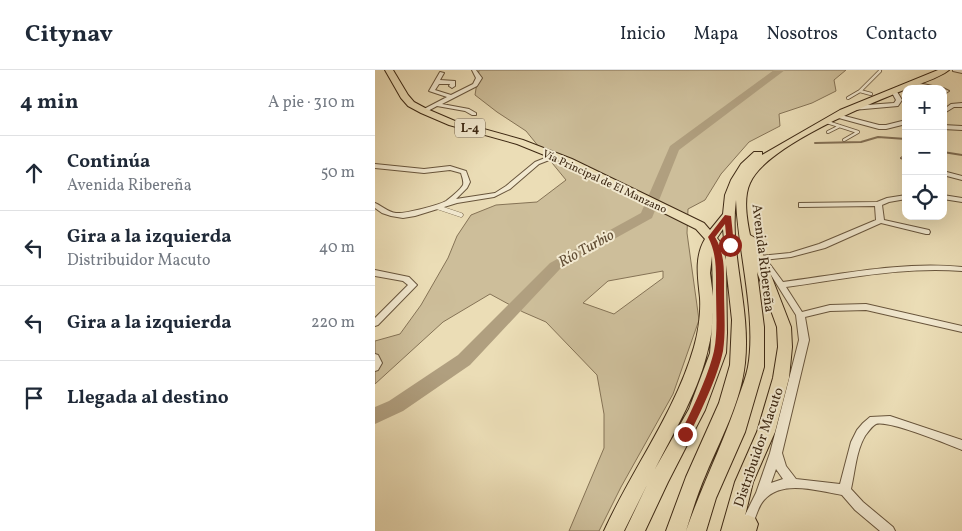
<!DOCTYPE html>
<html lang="es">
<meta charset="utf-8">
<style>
:root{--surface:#fff;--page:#f6f6f7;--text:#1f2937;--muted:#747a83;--line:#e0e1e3}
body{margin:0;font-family:Vollkorn,serif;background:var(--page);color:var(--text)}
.controls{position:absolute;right:15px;top:15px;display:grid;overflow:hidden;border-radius:10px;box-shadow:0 5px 20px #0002}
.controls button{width:45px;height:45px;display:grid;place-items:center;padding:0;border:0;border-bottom:1px solid var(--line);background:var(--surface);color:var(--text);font:25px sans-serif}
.stop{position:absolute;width:15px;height:15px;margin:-11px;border:4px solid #8f2418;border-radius:50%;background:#fff}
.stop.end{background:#8f2418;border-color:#fff;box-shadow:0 1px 5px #0008}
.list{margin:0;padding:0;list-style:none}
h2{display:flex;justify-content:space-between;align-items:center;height:65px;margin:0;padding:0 20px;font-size:21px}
h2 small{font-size:16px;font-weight:400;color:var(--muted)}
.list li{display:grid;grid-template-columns:32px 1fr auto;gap:15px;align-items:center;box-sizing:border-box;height:75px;padding:0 20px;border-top:1px solid var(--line)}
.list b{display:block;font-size:19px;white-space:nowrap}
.list p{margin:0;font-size:16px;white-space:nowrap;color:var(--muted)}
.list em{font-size:16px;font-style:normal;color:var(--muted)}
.icon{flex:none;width:28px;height:28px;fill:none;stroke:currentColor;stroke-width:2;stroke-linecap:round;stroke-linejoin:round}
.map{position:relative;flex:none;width:587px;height:461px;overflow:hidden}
header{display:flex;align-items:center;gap:30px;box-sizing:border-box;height:70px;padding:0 25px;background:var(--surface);border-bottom:1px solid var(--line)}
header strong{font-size:24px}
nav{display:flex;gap:28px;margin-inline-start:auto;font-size:18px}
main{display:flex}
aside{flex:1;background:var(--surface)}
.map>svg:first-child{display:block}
</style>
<header>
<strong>Citynav</strong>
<nav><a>Inicio</a><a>Mapa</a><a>Nosotros</a><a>Contacto</a></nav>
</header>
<main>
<aside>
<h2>4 min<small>A pie · 310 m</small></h2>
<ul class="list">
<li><svg class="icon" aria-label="ahead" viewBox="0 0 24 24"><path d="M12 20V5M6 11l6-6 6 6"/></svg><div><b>Continúa</b><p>Avenida Ribereña</p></div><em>50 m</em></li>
<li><svg class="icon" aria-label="left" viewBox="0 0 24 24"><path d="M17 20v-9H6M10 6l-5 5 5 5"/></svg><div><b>Gira a la izquierda</b><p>Distribuidor Macuto</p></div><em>40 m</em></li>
<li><svg class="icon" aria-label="left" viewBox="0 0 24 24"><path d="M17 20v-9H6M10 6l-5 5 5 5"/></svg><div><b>Gira a la izquierda</b></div><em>220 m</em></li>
<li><svg class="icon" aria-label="arrive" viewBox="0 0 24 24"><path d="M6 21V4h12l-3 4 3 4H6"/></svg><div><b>Llegada al destino</b></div></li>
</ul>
</aside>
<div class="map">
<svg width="587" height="461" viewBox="0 0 587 461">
<rect width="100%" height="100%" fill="#ebddb6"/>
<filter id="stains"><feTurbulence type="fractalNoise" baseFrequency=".004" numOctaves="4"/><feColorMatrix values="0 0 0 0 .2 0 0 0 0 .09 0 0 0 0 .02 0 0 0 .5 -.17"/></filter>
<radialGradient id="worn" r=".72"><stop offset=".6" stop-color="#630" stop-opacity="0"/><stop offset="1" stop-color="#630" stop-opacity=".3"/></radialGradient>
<path fill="#cdbe9a" stroke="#857356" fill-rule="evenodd" d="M104,0H471L459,10L461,21L437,33L404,44L405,56L374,72L346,104L330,130L313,139L312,163L324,250L298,324L246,417L224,461H194L229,378V344L222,305L171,252L148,242L115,224L68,252L0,314V271L25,264L46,235L73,188L82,166L96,145L121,135L162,132L191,110L151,61L122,42L100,25ZM288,201V208L239,244L208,233L233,211Z"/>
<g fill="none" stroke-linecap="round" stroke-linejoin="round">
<path stroke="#826f54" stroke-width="2" d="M440,73L486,72L503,67L531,69
M568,82L587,85"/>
<path fill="#b09f7f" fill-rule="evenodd" d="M399,0H410L304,80L277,148L185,199L95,295L28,341L0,354V337L14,331L83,285L175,193L266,143L295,76Z"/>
<g stroke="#68553c" stroke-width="4">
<path id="service-far1" d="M496,24L485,21L505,1
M473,28L485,21
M452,52L483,62L469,70
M453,62L465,56"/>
</g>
<g stroke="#68553c" stroke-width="5">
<path id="service" d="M62,137L86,145"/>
</g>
<g stroke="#68553c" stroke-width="2">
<path id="minor" d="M97,0H101L107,8L102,16L67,34L94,39L101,43V45H97L90,41L62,36L51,42H47V40L72,27L54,21L65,2L69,3L65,10L80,11V16L77,18L74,16L75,14H64L60,20L76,25L98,14L101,8Z
M578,0H587V3L578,1Z
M539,12L562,17L564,19H554L537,15L536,14Z
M568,18L574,21L571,23L568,22V19H567Z
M519,19L521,20L527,30L523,36L478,40L475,38L478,36L519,33L521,30L516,21Z
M587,33V37H579L571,42L568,40L576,34Z
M462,44L504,55H511L531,50V54L511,59H504L460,47L459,46Z
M568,55L587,56V60L568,59Z
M180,84L183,86L182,87L164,94L135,119L119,127L82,133L40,146L28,148L16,146L7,143L0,138V133C7,136 13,142 21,143C30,144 64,135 71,131C75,128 85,120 88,115C89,111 87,107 86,103L75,100L49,103L0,98V94L49,99L75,96L91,101L95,112L92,118L81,129L120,123L131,116L160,92Z
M529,86H531V90L526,88Z
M568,101L587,106V110L568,105Z
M531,125V129L514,132L507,135L509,150L554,160L555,162L554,164H551L506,153L450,178L416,187L388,190L394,193L408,212C467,204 528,191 587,197V201C529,196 469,209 411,217L427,242L455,235L491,234L587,256V262L491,240L455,241L430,247L434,270L407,383L411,396L421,409L465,414L476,372L482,360L488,353L495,347L515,346L587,370V380C572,374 514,350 501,354C497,356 493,362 490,366C481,381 480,402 476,419L488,432L518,457L520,461H505L480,440L467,425C444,421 407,409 389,430C381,439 381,452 373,461H357L359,457L370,445L381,423L395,383L424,270L421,245L396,205L382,192L383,190L380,188L384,186L415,183L444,174L501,150L500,136L427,137H424V133L502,132L512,128ZM401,399L408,409L396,413Z
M568,125L587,128V132L568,129Z
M0,200L34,207L42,215L3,255L0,256V248L33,215L28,211L0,206Z
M0,284L3,285L7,293L3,300L0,301Z"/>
</g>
<g stroke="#3d2813" stroke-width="2">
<path id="primary" d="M10,0H18L33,25L39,32L52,39L80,51L148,70L197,89L329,153L335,160L348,144L350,125L356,110L366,94L379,82H387V85L465,40L563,0H574C563,9 542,14 529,20C492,35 391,76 375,113C368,128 372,150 375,165L382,169L416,257L417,277L414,308L400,362L378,412L370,446L373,445L380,448L383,454L381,461H346L360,412L382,362L398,308L403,277L402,257L382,202L389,257V297L370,362L341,428L331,461H311C327,415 349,372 364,326C367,317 371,307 373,297C382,247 363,182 361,130C354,184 376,237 370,293C366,332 346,368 331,404C323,422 317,442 311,461H291L311,407L344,333L355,295L357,250L351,195L352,263L351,283L330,340L293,412L270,461H250L272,415L249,461H229C257,399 300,343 319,277C323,263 326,243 325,228C323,208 319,187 330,169L321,159L189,93L142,74L74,55L46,43L33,36L26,28ZM348,159L351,190L346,173L342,168ZM337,186L338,226L335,203ZM338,241L335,283L314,339L280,399C300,360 325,319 334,275C337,264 337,252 338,241Z"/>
</g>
<use href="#service-far1" stroke="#f2e9d0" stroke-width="2.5"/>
<use href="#service" stroke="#f2e9d0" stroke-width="4"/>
<use href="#minor" fill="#f2e9d0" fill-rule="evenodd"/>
<use href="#primary" fill="#ebddb6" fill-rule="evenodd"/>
</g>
<path fill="#8f2418" d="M350,145L356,146L359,175L355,177L352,175L350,154L340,167C350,184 349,200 349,219C349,240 351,261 348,281C343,306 325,344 313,367L310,368L305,364C317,340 333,307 339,281C343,261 341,240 341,220C341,201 342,184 333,167Z"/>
<g text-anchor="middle" stroke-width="4" stroke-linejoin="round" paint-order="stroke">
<g font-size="11" fill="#3d2813" stroke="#f2e9d0">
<text transform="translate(230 111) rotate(25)" y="4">Vía Principal de El Manzano</text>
</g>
<rect fill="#f2e9d0" stroke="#73624c" stroke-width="1" x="80" y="48.5" width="30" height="19" rx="4"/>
<g font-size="12" font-weight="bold" fill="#3d2813">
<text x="95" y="62">L-4</text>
</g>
<g font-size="14" fill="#3d2813" stroke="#f2e9d0">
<text transform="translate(389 188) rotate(83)" y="5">Avenida Ribereña</text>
<text transform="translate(383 377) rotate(-71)" y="5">Distribuidor Macuto</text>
</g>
<g font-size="15" font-style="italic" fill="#604c33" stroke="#f2e9d0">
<text transform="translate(211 178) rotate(-29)" y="5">Río Turbio</text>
</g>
</g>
<rect width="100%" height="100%" filter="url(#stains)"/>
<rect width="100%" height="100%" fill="url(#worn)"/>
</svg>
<div class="controls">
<button>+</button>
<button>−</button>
<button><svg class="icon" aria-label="locate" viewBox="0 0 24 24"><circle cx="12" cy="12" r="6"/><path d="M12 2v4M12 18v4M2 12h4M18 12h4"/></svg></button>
</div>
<div class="stop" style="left:355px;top:175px"></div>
<div class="stop end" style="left:310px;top:364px"></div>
</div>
</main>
